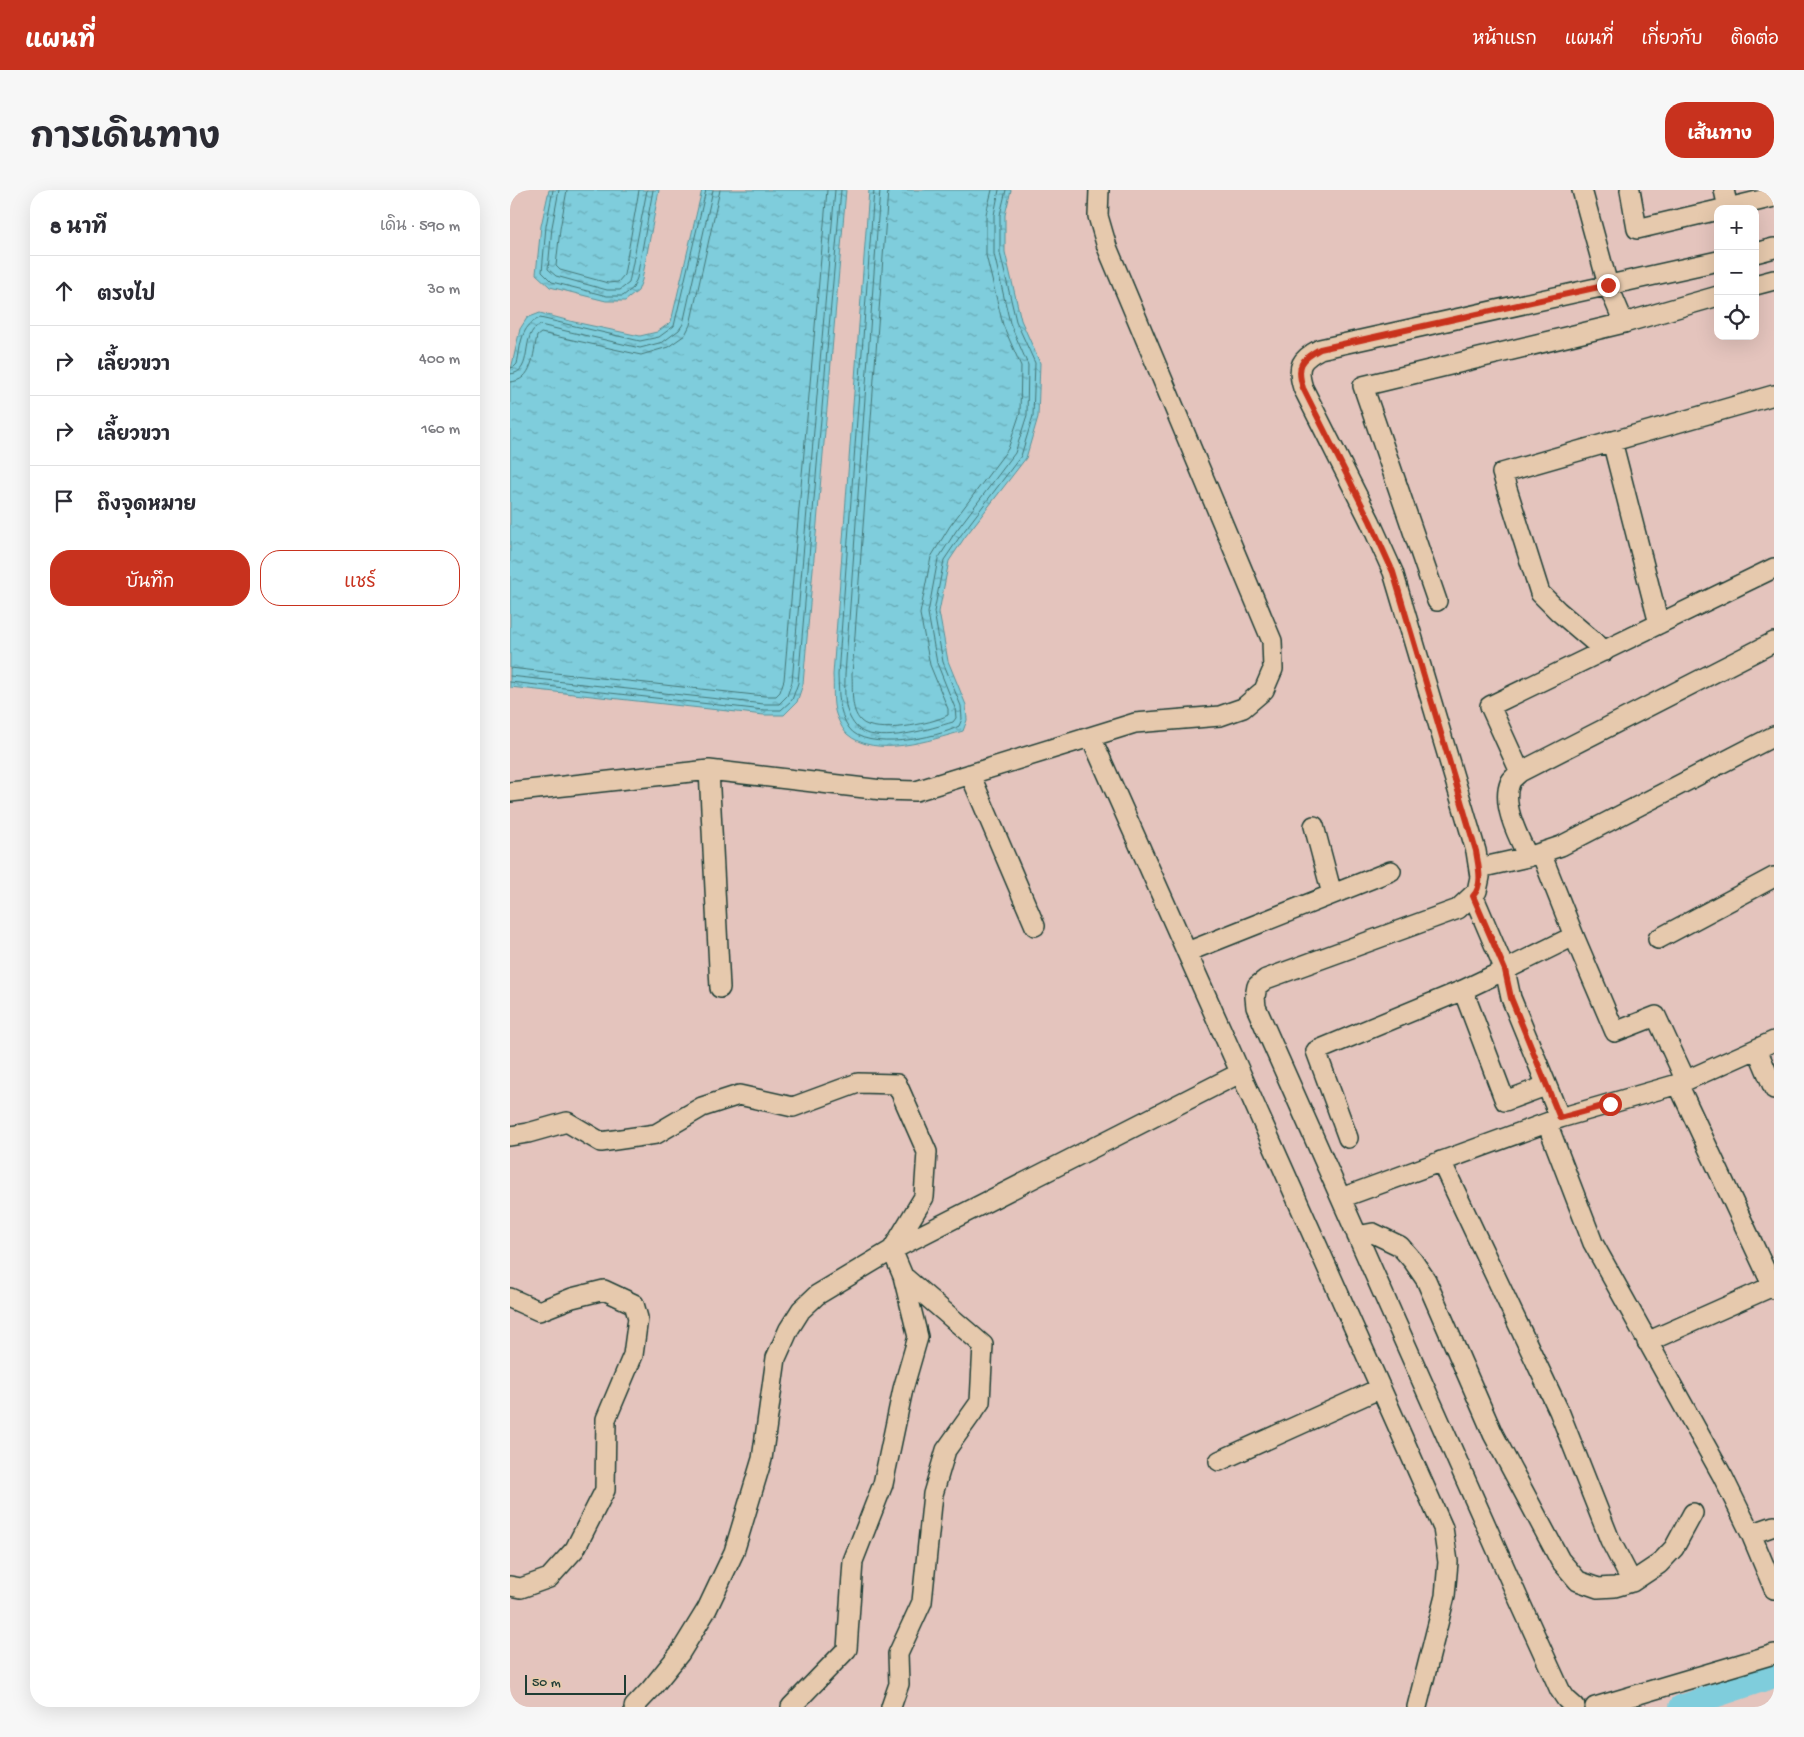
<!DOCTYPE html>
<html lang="th">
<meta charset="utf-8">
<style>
:root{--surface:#fff;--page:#f7f7f7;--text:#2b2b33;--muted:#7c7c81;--line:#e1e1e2;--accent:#c8321e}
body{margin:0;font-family:"Gochi Hand","Playpen Sans Thai",sans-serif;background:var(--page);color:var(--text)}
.controls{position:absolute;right:15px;top:15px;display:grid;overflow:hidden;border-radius:10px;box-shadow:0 5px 20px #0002}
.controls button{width:45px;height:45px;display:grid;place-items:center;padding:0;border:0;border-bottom:1px solid var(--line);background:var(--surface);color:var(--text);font:25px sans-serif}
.scale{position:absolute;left:15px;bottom:12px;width:101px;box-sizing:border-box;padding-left:5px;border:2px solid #1f3d34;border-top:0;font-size:14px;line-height:18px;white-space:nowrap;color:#1f3d34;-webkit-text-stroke:4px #e6c9ad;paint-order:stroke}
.stop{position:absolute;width:15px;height:15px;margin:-11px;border:4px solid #c8321e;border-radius:50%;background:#fff}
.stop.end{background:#c8321e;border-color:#fff;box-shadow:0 1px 5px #0008}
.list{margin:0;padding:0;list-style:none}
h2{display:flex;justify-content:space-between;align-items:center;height:65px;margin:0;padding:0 20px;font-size:21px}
h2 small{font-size:16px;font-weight:400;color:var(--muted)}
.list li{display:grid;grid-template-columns:32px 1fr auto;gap:15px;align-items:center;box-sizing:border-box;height:70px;padding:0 20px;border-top:1px solid var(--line)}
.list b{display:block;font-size:19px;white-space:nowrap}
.list em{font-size:16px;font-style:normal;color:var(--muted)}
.actions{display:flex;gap:10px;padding:15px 20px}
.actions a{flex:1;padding:11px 0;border:1px solid var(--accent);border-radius:20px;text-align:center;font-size:18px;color:var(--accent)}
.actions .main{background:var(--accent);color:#fff}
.icon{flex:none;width:28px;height:28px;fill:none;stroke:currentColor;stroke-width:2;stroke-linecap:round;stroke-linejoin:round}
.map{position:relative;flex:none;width:1264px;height:1517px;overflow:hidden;border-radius:20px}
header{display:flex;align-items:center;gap:30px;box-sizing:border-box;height:70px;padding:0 25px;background:var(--accent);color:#fff}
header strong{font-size:24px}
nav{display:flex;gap:28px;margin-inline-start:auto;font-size:18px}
.intro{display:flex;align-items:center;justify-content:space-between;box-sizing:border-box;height:120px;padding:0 30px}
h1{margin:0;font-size:35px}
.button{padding:12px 22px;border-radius:20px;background:var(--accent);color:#fff;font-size:18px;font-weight:700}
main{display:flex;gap:30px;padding:0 30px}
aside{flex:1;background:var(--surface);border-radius:20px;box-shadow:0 5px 20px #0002}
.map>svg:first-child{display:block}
</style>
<header>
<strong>แผนที่</strong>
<nav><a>หน้าแรก</a><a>แผนที่</a><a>เกี่ยวกับ</a><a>ติดต่อ</a></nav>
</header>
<div class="intro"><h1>การเดินทาง</h1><a class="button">เส้นทาง</a></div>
<main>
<aside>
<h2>8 นาที<small>เดิน · 590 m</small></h2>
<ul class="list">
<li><svg class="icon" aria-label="ahead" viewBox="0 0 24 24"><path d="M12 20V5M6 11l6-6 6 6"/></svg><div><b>ตรงไป</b></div><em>30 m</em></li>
<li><svg class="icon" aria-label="right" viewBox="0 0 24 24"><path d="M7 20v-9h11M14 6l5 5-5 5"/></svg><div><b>เลี้ยวขวา</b></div><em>400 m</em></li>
<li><svg class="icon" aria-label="right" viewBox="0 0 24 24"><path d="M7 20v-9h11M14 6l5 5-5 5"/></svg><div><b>เลี้ยวขวา</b></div><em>160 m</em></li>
<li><svg class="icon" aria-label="arrive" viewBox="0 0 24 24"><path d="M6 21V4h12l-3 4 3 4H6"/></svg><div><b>ถึงจุดหมาย</b></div></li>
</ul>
<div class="actions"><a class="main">บันทึก</a><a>แชร์</a></div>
</aside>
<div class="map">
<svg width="1264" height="1517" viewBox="0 0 1264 1517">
<defs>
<pattern id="water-ripples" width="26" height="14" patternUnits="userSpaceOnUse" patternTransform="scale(1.25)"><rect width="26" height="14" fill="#7fcddc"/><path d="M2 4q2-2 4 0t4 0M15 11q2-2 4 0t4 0" fill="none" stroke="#67a8b3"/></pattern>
</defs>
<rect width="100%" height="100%" fill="#e4c4bd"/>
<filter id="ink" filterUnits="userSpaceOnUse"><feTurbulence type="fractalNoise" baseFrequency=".02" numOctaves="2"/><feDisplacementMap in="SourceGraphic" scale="10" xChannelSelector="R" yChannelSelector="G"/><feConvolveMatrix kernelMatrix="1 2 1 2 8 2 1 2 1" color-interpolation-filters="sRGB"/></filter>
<g filter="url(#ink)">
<path fill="url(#water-ripples)" stroke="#599399" d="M39,0H149L132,90L128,101L115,111H96L40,97L26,84L31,36Z
M192,0H336L293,494L287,512L274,525H254L0,497V184L10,139L17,128L30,123L64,132L130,146L147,142L161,132Z
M359,0H501L495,25V62L511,130L530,173L528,227L516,268L455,347L439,371L429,422L438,471L456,515L457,530L453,541C421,550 365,569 337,544C333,540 328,530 326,524C322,513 324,497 323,485Z"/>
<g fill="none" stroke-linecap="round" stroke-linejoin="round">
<path stroke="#457777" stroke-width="1" d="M43,0L36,36L32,82L42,92L97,106H113L123,98L127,88L143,0
M49,0L42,37L38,79L46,86L97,100H110L119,93L137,0
M57,0L50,39L46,76L50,80L98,93L108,92L114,85L129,0
M364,0L328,485C329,504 328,522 339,538C355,562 428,548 449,536L452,529L451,516L433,472L424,422L434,370L451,345L511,266L523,226L525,173L506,131L490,63V25L496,0
M370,0L335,485C335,496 334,510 337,520C340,529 346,540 356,543C381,551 419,539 443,532L446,528L445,518L427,473L418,423L428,369L446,341L505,263L517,225L518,175L500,133L484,64V25L489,0
M378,0L342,485C343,499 340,520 351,531C365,545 422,534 438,525V519L420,475L410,424L421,367L440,336L498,259L510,223L511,176L493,135L476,65V24L482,0
M0,178L4,177L7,174C11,155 10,136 30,128L130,151L149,147L164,136L196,0
M0,184C25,183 9,143 30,135L130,158L153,152L169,140L173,134L203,0
M0,192C23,191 23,164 27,146L31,143L131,165L158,157L175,145L180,135L210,0
M0,478L254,506H266L270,502L274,490L317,0
M0,486L254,514H269L277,506L282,492L325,0
M0,492L254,520H271L282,510L288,493L331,0"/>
<path stroke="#7fcddc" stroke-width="24" d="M1171,1517L1264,1486"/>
<g stroke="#1f3d34" stroke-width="22">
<path id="minor" d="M1072,0L1098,95L1114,133
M1120,0L1127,39L1208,20
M1214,0L1218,18
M1214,19L1264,7
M1245,63L1264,58
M1245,95L1264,90
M1102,251L1149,434
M927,411L853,196L1114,133L1208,106
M1095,461L1048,421L1030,403L992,283L1264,205
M581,547L933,1338L938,1372L935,1406L907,1517
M199,580L210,798
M1010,582L980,516L1264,378
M460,584L525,736
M0,602L199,580L372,600L406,601L625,533L710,526L733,518L754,500L763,479L762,451L597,57L588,26L589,0
M804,636L822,704
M1031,663L1064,746L1105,842L1146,826L1176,891
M1018,667C1009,648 991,615 1000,593C1001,589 1007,585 1010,582L1264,452
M969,678L1018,667L1051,656L1264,546
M1148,749L1264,687
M677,762L881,681
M953,800L995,911L1030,898
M1247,859L1264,899
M1168,894L1264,1099
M1050,928L1001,808L995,780L1064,746
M1037,933L1083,1053L1213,1287L1241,1344L1264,1399
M0,946L18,943L57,932L91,952L146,944L192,917L229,905L283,917L348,893L387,894L417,962L414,1007L382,1060L393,1086L408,1147L393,1199L373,1294L343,1371L337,1459L281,1517
M838,948L806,861L953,800L995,780L963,705
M931,971L1049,1221L1100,1350L1122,1392
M831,1008L1050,928L1168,894L1264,851
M847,1046L863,1043L890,1056L903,1071L916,1090L983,1244L1050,1370L1068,1391L1088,1398L1105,1397L1122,1392L1149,1374L1164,1358L1183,1323
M0,1108L29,1121L62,1108L94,1100L124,1114L128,1128L123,1165L96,1229L95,1300L65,1359L39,1388L11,1398L0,1396
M1137,1152L1263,1096
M709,1271L871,1198
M1241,1344L1264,1336
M124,1517L141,1499L170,1463L197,1419L224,1362L252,1269L266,1168L279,1139L291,1120L307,1105L382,1060L730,883
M381,1517L389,1494L388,1464L412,1412L423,1304L436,1260L470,1212L473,1155L393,1086
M1065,1517L1056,1509L1050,1500L1009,1410L746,817L745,807L747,796L756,789L948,719L967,701L970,687L966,661L883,382L860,331L793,198C786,176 791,169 810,159L1208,71
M1085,1517L1264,1464"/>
</g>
<use href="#minor" stroke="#e6c9ad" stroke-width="19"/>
</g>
</g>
<g fill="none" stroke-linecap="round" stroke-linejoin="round" filter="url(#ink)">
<path stroke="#c8321e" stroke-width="6" d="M1098,95L810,159C791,169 786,176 793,198L860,331L883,382L966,661C968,675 974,695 963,706L995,780L1001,808L1050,928L1100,914"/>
</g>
</svg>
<div class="controls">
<button>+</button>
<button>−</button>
<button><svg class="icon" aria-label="locate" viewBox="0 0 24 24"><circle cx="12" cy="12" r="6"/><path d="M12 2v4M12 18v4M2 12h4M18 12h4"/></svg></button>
</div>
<div class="scale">50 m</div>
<div class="stop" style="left:1100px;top:914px"></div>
<div class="stop end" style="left:1098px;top:95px"></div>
</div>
</main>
